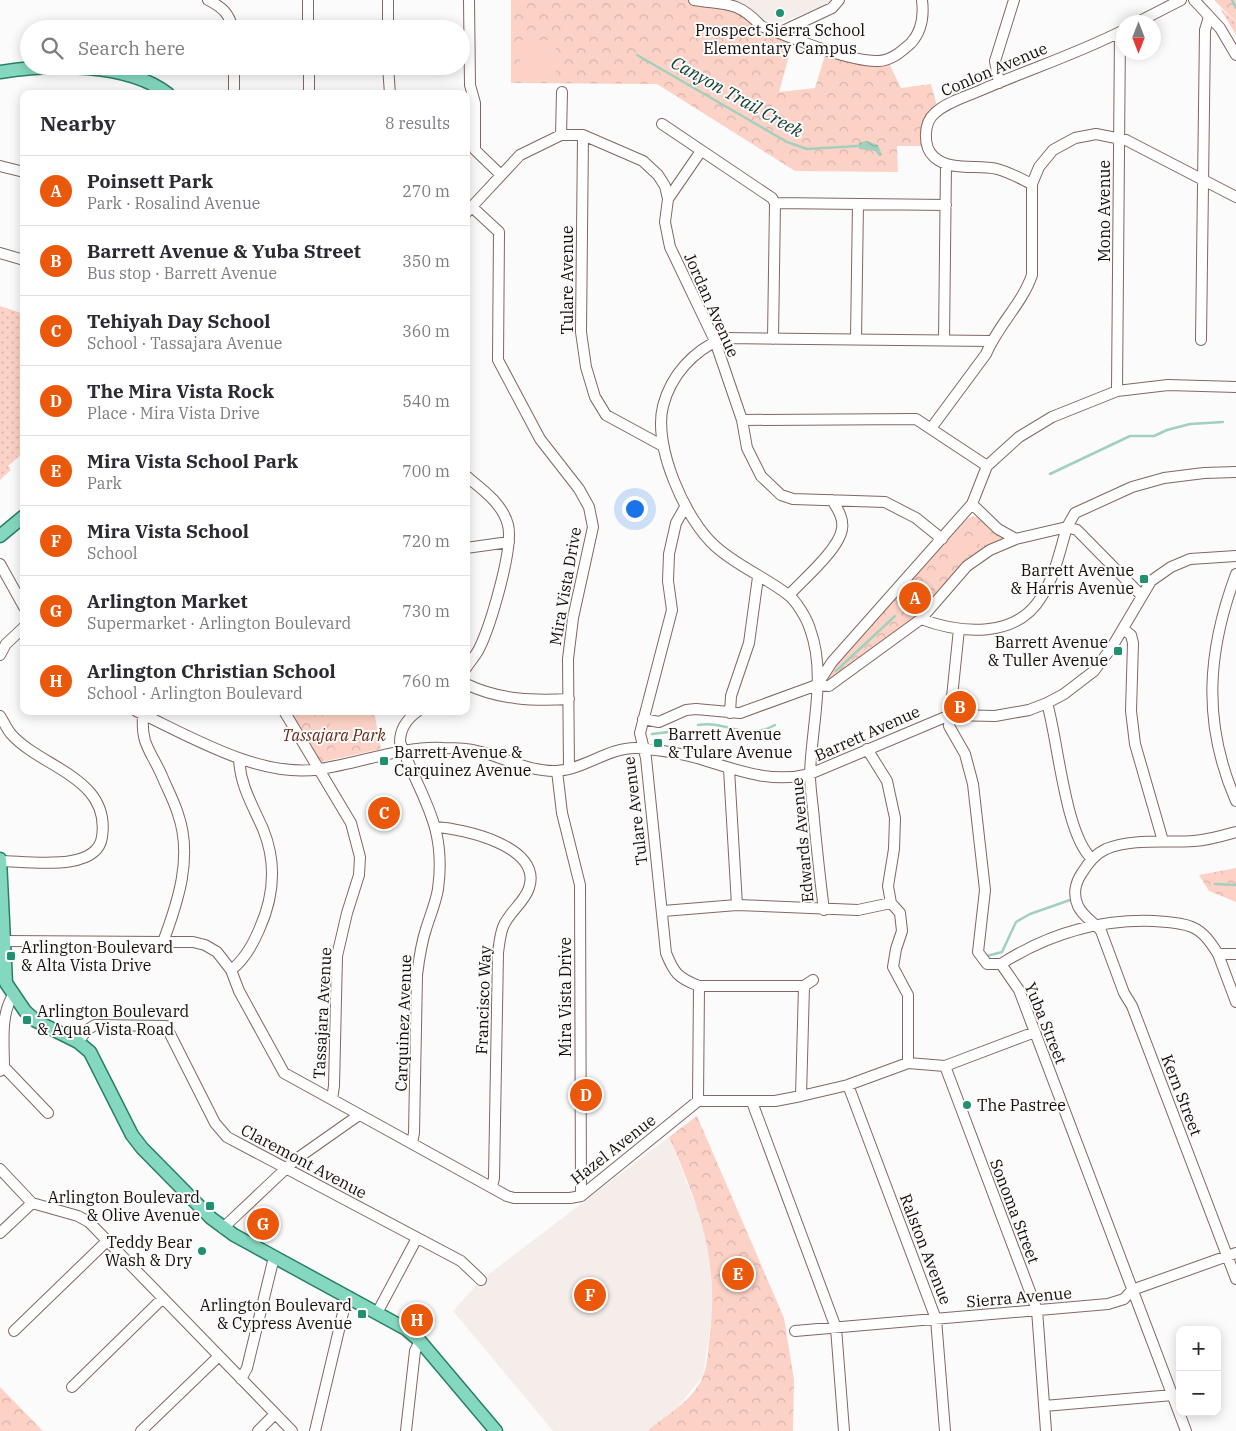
<!DOCTYPE html>
<meta charset="utf-8">
<style>
:root{--surface:#fff;--page:#f2f2f3;--text:#2b2b33;--muted:#7c7c81;--line:#e1e1e2;--accent:#ea580c}
body{margin:0;font-family:"IBM Plex Serif",serif;background:var(--page);color:var(--text)}
.controls{position:absolute;right:15px;bottom:15px;display:grid;overflow:hidden;border-radius:10px;box-shadow:0 2px 12px #0003}
.controls button{width:45px;height:45px;display:grid;place-items:center;padding:0;border:0;border-bottom:1px solid var(--line);background:var(--surface);color:var(--text);font:25px sans-serif}
.compass{position:absolute;left:1116px;top:15px;width:45px;height:45px;border-radius:50%;background:var(--surface);box-shadow:0 2px 12px #0003;rotate:180deg}
.you{position:absolute;left:634px;top:508px;width:18px;height:18px;margin:-12px;border:4px solid #fff;border-radius:50%;background:#1a73e8;box-shadow:0 0 0 8px #1a73e833}
.badge{display:grid;place-items:center;width:32px;height:32px;border-radius:50%;background:var(--accent);color:#fff;font-size:16px;font-weight:700}
.pin{position:absolute;translate:-50% -50%;border:2px solid #fff;box-shadow:0 1px 5px #0006}
.list{margin:0;padding:0;list-style:none}
h2{display:flex;justify-content:space-between;align-items:center;height:65px;margin:0;padding:0 20px;font-size:21px}
h2 small{font-size:16px;font-weight:400;color:var(--muted)}
.list li{display:grid;grid-template-columns:32px 1fr auto;gap:15px;align-items:center;box-sizing:border-box;height:70px;padding:0 20px;border-top:1px solid var(--line)}
.list b{display:block;font-size:19px;white-space:nowrap}
.list p{margin:0;font-size:16px;white-space:nowrap;color:var(--muted)}
.list em{font-size:16px;font-style:normal;color:var(--muted)}
.icon{flex:none;width:28px;height:28px;fill:none;stroke:currentColor;stroke-width:2;stroke-linecap:round;stroke-linejoin:round}
.map{position:relative;flex:none;width:1236px;height:1431px;overflow:hidden}
.search{position:absolute;background:var(--surface);box-shadow:0 2px 12px #0003;left:20px;top:20px;width:450px;height:55px;display:flex;align-items:center;gap:12px;box-sizing:border-box;padding:0 18px;border-radius:28px;color:var(--muted);font-size:19px}
.panel{position:absolute;background:var(--surface);box-shadow:0 2px 12px #0003;left:20px;top:90px;width:450px;height:625px;border-radius:10px}
.map>svg:first-child{display:block}
</style>
<div class="map">
<svg width="1236" height="1431" viewBox="0 0 1236 1431">
<defs>
<pattern id="grass-dots" width="8" height="8" patternUnits="userSpaceOnUse" patternTransform="scale(1.25)"><rect width="8" height="8" fill="#fdd2c6"/><path d="M2 2h.1M6 6h.1" fill="none" stroke="#d8b3a9" stroke-width="1.8" stroke-linecap="round"/></pattern>
<pattern id="forest-crowns" width="20" height="18" patternUnits="userSpaceOnUse" patternTransform="scale(1.25)"><rect width="20" height="18" fill="#fdd2c6"/><path d="M2 6a3 3 0 1 1 6 0M12 15a3 3 0 1 1 6 0" fill="none" stroke="#d8b3a9"/></pattern>
<pattern id="water-waves" width="16" height="10" patternUnits="userSpaceOnUse" patternTransform="scale(1.25)"><rect width="16" height="10" fill="#a1d1be"/><path d="M0 5q4-4 8 0t8 0" fill="none" stroke="#8ab2a2"/></pattern>
</defs>
<rect width="100%" height="100%" fill="#fbfbfb"/>
<path fill="#f5edea" d="M735,0H831L823,6L777,24L761,18Z
M669,1137L702,1221L711,1259L713,1309L703,1376L678,1407L647,1431H553L453,1311L481,1280Z"/>
<path fill="url(#grass-dots)" d="M1220,8L1236,22V35Z
M0,306L24,314V452L8,466L11,470L0,480Z"/>
<path fill="url(#forest-crowns)" d="M511,0H695L728,3L794,38L779,92L815,88L827,49L887,59L901,88L931,84L938,110L933,114L926,146H897L898,172L795,171L657,84L511,83Z
M1214,0H1236V22Z
M973,516C982,517 994,530 1002,536L1001,541L917,617L832,679L826,678L835,665L943,544L965,520Z
M290,711H374L381,749L321,762Z
M1236,868V902L1209,891L1199,875Z
M697,1116L784,1318L794,1380L793,1431H647C666,1415 694,1400 703,1376C708,1364 708,1347 710,1334C719,1258 699,1206 669,1137Z
M0,1387L43,1431H0Z"/>
<path fill="#fdd2c6" d="M520,40H556V80H520Z
M983,526L993,537L982,547L972,536Z
M958,535L973,551L963,560L948,545Z
M327,711H365L372,742L335,750Z"/>
<path fill="url(#water-waves)" d="M867,141L878,145L882,155L879,156L875,151L859,149V143Z"/>
<g fill="none" stroke-linecap="round" stroke-linejoin="round">
<path stroke="#a1d1be" stroke-width="2.5" d="M1232,0L1236,8
M637,55L787,142L807,149L858,146
M1050,474L1130,436H1154L1167,430L1190,424L1223,422
M836,671L895,616
M698,725C727,720 744,742 775,725
M652,734L669,732
M1215,884L1236,885
M987,956L1002,952L1016,922L1030,914L1070,900"/>
<g stroke="#816860" stroke-width="12">
<path id="minor" d="M208,0C222,7 229,13 233,29
M308,0V29
M388,0V29
M469,0L470,85L475,103V150L500,174
M694,0C725,5 737,0 761,26C789,37 850,62 878,61C891,61 902,51 911,43C922,31 924,16 922,0
M1194,0L1220,28L1236,55
M1138,22L1181,0
M782,34L785,30L832,8L839,0
M234,66V94
M309,66V94
M388,66L390,94
M999,83L995,61L1014,0
M662,124L772,198L775,203L946,205
M561,135L562,92
M583,135L581,332L586,367L595,397L606,415L663,446
M0,166L24,172
M1032,184C1021,179 1009,172 997,169C978,164 951,172 934,157C923,147 923,123 935,113C947,102 965,97 979,91C1027,70 1077,54 1124,30
M668,199L701,151
M472,207L499,232L498,360L540,439L579,489L589,507L593,527L573,618L568,659L569,769
M466,213L520,155L561,135H583L643,161L658,175L665,186L668,199L665,222L670,247L715,341L742,420L747,448L761,476L781,495L793,499L885,502L916,518L942,539
M0,253L24,260
M773,339L775,203
M856,339L858,204
M944,340L946,164
M1201,340L1205,30L1209,17
M1117,391L1120,32
M742,420L916,419L987,466
M932,427L986,354C998,325 1022,304 1032,275V184L1039,167L1053,150L1075,138L1096,134L1126,140L1236,197
M466,476C482,489 503,504 508,525C514,548 490,627 479,649C476,655 470,662 466,668
M972,504L998,529L1016,539
M685,507L676,523L669,554L668,581L672,610L640,733L646,758L666,953C674,973 678,978 699,986L698,1101
M466,548L509,542
M0,564L24,607
M1236,574C1207,652 1202,723 1236,801
M789,595C804,579 839,549 842,529C844,518 837,508 832,500
M921,619C961,634 1017,639 1042,596C1055,576 1060,550 1067,527L1077,530L1141,595
M959,629L949,726L965,754L973,784L985,890L978,952L987,964H1001L1019,990L1186,1431
M1123,629L1131,635L1133,643L1131,711L1135,744L1163,841
M0,655L6,644L24,627
M466,684C499,700 534,701 569,699
M817,685L829,686L921,619L967,566L990,550L1016,539L1067,527L1075,513L1132,487L1164,478L1204,473L1236,472
M1047,703C1058,740 1065,835 1092,859
M136,711C190,736 260,779 320,769C361,763 402,746 443,748C454,748 466,748 477,751C503,757 529,772 557,771C585,769 609,747 637,748C660,750 684,753 707,761C742,772 773,783 810,774L950,715L995,716L1029,710L1047,703L1064,694L1094,671L1112,647L1151,581L1171,567L1190,559L1236,556
M284,711L351,823L360,857L359,875L347,913L337,956L334,1086L332,1099
M730,713L731,696L749,643L758,577
M143,715C141,745 150,749 162,776C167,788 174,801 178,814C193,857 178,902 163,942
M0,716C4,722 7,730 12,735C42,768 111,778 102,837C97,873 27,861 0,861
M643,719L659,722L686,710L696,709L740,713L817,685L832,662L972,504L987,466L1019,437L1052,417L1117,391L1168,385L1236,387
M867,749L887,781L895,818L894,849L888,886L891,903L900,913L902,931L896,949L893,967L908,995V1063
M729,769L737,905
M557,771L562,813L580,885L581,1196
M436,827C463,829 543,846 529,888C524,903 509,912 503,927C500,935 499,945 498,953L494,1178L492,1186
M1236,832C1222,836 1209,840 1194,841C1166,843 1133,838 1106,849C1095,854 1088,863 1082,873C1075,883 1073,895 1078,906C1084,918 1094,922 1101,931L1124,993L1132,1006L1236,1279
M824,910C820,880 817,850 814,820C813,805 810,789 810,775C811,727 827,675 810,629C807,619 796,600 787,594C765,577 737,566 715,546C685,519 653,446 663,406C671,375 693,351 723,338L991,341
M663,911L737,905L858,910L891,903
M4,941L163,942H193L205,945L217,952L231,970L239,991L284,1073L507,1196L514,1198H570L581,1196L698,1101H775L801,1096L848,1085L908,1063L945,1066L1035,1032
M1218,954L1236,1002
M1001,964C1048,934 1098,919 1154,921C1166,922 1180,922 1192,927C1204,932 1211,943 1218,954H1236
M231,970C243,961 253,944 259,930C274,897 277,863 263,829C252,804 240,785 239,758
M699,986H804L813,980
M78,1042L87,1030L95,1025L166,1026L215,1123L227,1137L461,1261L481,1280
M945,1066L1037,1310L1046,1431
M4,1067L48,1113
M0,1071L4,1067C4,1044 0,1013 14,994
M848,1085L936,1319L945,1431
M801,1096L804,986
M752,1102L836,1328L844,1431
M412,1143L414,1133L417,975C419,959 421,944 426,929C430,916 436,902 438,889C447,824 420,797 400,742C400,728 407,719 418,711
M0,1169L32,1203L78,1216L89,1222L292,1431
M223,1228L295,1160L359,1115
M0,1233L32,1203
M377,1313L417,1238
M14,1331L107,1241
M795,1331L1108,1304L1124,1299L1132,1290L1236,1253
M241,1379L247,1368L274,1257
M72,1387L163,1298
M1044,1406L1173,1395
M141,1431L219,1356
M258,1431L275,1414
M315,1431L347,1296
M406,1431L415,1351L420,1341"/>
</g>
<g stroke="#298065" stroke-width="15">
<path id="major" d="M0,72C49,64 127,62 168,94
M0,536L24,516
M0,859L6,983L25,1011L36,1021L78,1042L90,1052L132,1135L142,1148L211,1218L234,1235L406,1329L420,1341L496,1431"/>
</g>
<use href="#minor" stroke="#fff" stroke-width="10"/>
<use href="#major" stroke="#85d8c0" stroke-width="12"/>
</g>
<g fill="#219070" stroke="#fbfbfb" stroke-width="2">
<circle cx="780" cy="13" r="5"/>
<rect x="1139" y="574" width="10" height="10" rx="2.5"/>
<rect x="1113" y="646" width="10" height="10" rx="2.5"/>
<rect x="653" y="738" width="10" height="10" rx="2.5"/>
<rect x="379" y="756" width="10" height="10" rx="2.5"/>
<rect x="6" y="951" width="10" height="10" rx="2.5"/>
<rect x="22" y="1015" width="10" height="10" rx="2.5"/>
<circle cx="967" cy="1105" r="5"/>
<rect x="205" y="1201" width="10" height="10" rx="2.5"/>
<circle cx="202" cy="1251" r="5"/>
<rect x="357" y="1309" width="10" height="10" rx="2.5"/>
</g>
<g text-anchor="middle" stroke-width="4" stroke-linejoin="round" paint-order="stroke">
<g font-size="16" fill="#170e0b" stroke="#fbfbfb" text-anchor="end">
<text x="780" y="36" text-anchor="middle">Prospect Sierra School<tspan x="780" dy="18">Elementary Campus</tspan></text>
<text x="1134" y="576">Barrett Avenue<tspan x="1134" dy="18">&amp; Harris Avenue</tspan></text>
<text x="1108" y="648">Barrett Avenue<tspan x="1108" dy="18">&amp; Tuller Avenue</tspan></text>
<text x="668" y="740" text-anchor="start">Barrett Avenue<tspan x="668" dy="18">&amp; Tulare Avenue</tspan></text>
<text x="394" y="758" text-anchor="start">Barrett Avenue &amp;<tspan x="394" dy="18">Carquinez Avenue</tspan></text>
<text x="21" y="953" text-anchor="start">Arlington Boulevard<tspan x="21" dy="18">&amp; Alta Vista Drive</tspan></text>
<text x="37" y="1017" text-anchor="start">Arlington Boulevard<tspan x="37" dy="18">&amp; Aqua Vista Road</tspan></text>
<text x="977" y="1111" text-anchor="start">The Pastree</text>
<text x="200" y="1203">Arlington Boulevard<tspan x="200" dy="18">&amp; Olive Avenue</tspan></text>
<text x="192" y="1248">Teddy Bear<tspan x="192" dy="18">Wash &amp; Dry</tspan></text>
<text x="352" y="1311">Arlington Boulevard<tspan x="352" dy="18">&amp; Cypress Avenue</tspan></text>
</g>
<g font-size="16" fill="#170e0b" stroke="#fbfbfb">
<text transform="translate(994 69) rotate(-23)" y="6">Conlon Avenue</text>
<text transform="translate(1104 211) rotate(-90)" y="6">Mono Avenue</text>
<text transform="translate(567 280) rotate(-90)" y="6">Tulare Avenue</text>
<text transform="translate(712 305) rotate(66)" y="6">Jordan Avenue</text>
<text transform="translate(565 586) rotate(-80)" y="6">Mira Vista Drive</text>
<text transform="translate(867 733) rotate(-24)" y="6">Barrett Avenue</text>
<text transform="translate(635 811) rotate(-97)" y="6">Tulare Avenue</text>
<text transform="translate(802 840) rotate(-95)" y="6">Edwards Avenue</text>
<text transform="translate(565 997) rotate(-90)" y="6">Mira Vista Drive</text>
<text transform="translate(483 1000) rotate(-88)" y="6">Francisco Way</text>
<text transform="translate(322 1013) rotate(-87)" y="6">Tassajara Avenue</text>
<text transform="translate(403 1023) rotate(-88)" y="6">Carquinez Avenue</text>
<text transform="translate(1046 1023) rotate(68)" y="6">Yuba Street</text>
<text transform="translate(1182 1095) rotate(69)" y="6">Kern Street</text>
<text transform="translate(613 1149) rotate(-38)" y="6">Hazel Avenue</text>
<text transform="translate(304 1161) rotate(28)" y="6">Claremont Avenue</text>
<text transform="translate(1015 1211) rotate(69)" y="6">Sonoma Street</text>
<text transform="translate(926 1249) rotate(69)" y="6">Ralston Avenue</text>
<text transform="translate(1019 1297) rotate(-5)" y="6">Sierra Avenue</text>
</g>
<g font-size="16" font-style="italic" fill="#642b1a" stroke="#fbfbfb">
<text x="334" y="741">Tassajara Park</text>
</g>
<g font-size="18" font-style="italic" fill="#123c2e" stroke="#fbfbfb">
<text transform="translate(737 97) rotate(29)" y="6">Canyon Trail Creek</text>
</g>
</g>
</svg>
<div class="controls">
<button>+</button>
<button>−</button>
</div>
<svg class="compass" viewBox="-18 -18 36 36"><path d="M0-13l5 13h-10z" fill="#e53935"/><path d="M0 13l5-13h-10z" fill="#7c7c81"/></svg>
<div class="you"></div>
<div class="pin badge" style="left:915px;top:598px">A</div>
<div class="pin badge" style="left:960px;top:707px">B</div>
<div class="pin badge" style="left:384px;top:813px">C</div>
<div class="pin badge" style="left:586px;top:1095px">D</div>
<div class="pin badge" style="left:738px;top:1274px">E</div>
<div class="pin badge" style="left:590px;top:1295px">F</div>
<div class="pin badge" style="left:263px;top:1224px">G</div>
<div class="pin badge" style="left:417px;top:1320px">H</div>
<div class="search"><svg class="icon" aria-label="search" viewBox="0 0 24 24"><circle cx="10" cy="10" r="6"/><path d="M15 15l6 6"/></svg>Search here</div>
<section class="panel">
<h2>Nearby<small>8 results</small></h2>
<ul class="list">
<li><span class="badge">A</span><div><b>Poinsett Park</b><p>Park · Rosalind Avenue</p></div><em>270 m</em></li>
<li><span class="badge">B</span><div><b>Barrett Avenue &amp; Yuba Street</b><p>Bus stop · Barrett Avenue</p></div><em>350 m</em></li>
<li><span class="badge">C</span><div><b>Tehiyah Day School</b><p>School · Tassajara Avenue</p></div><em>360 m</em></li>
<li><span class="badge">D</span><div><b>The Mira Vista Rock</b><p>Place · Mira Vista Drive</p></div><em>540 m</em></li>
<li><span class="badge">E</span><div><b>Mira Vista School Park</b><p>Park</p></div><em>700 m</em></li>
<li><span class="badge">F</span><div><b>Mira Vista School</b><p>School</p></div><em>720 m</em></li>
<li><span class="badge">G</span><div><b>Arlington Market</b><p>Supermarket · Arlington Boulevard</p></div><em>730 m</em></li>
<li><span class="badge">H</span><div><b>Arlington Christian School</b><p>School · Arlington Boulevard</p></div><em>760 m</em></li>
</ul>
</section>
</div>
